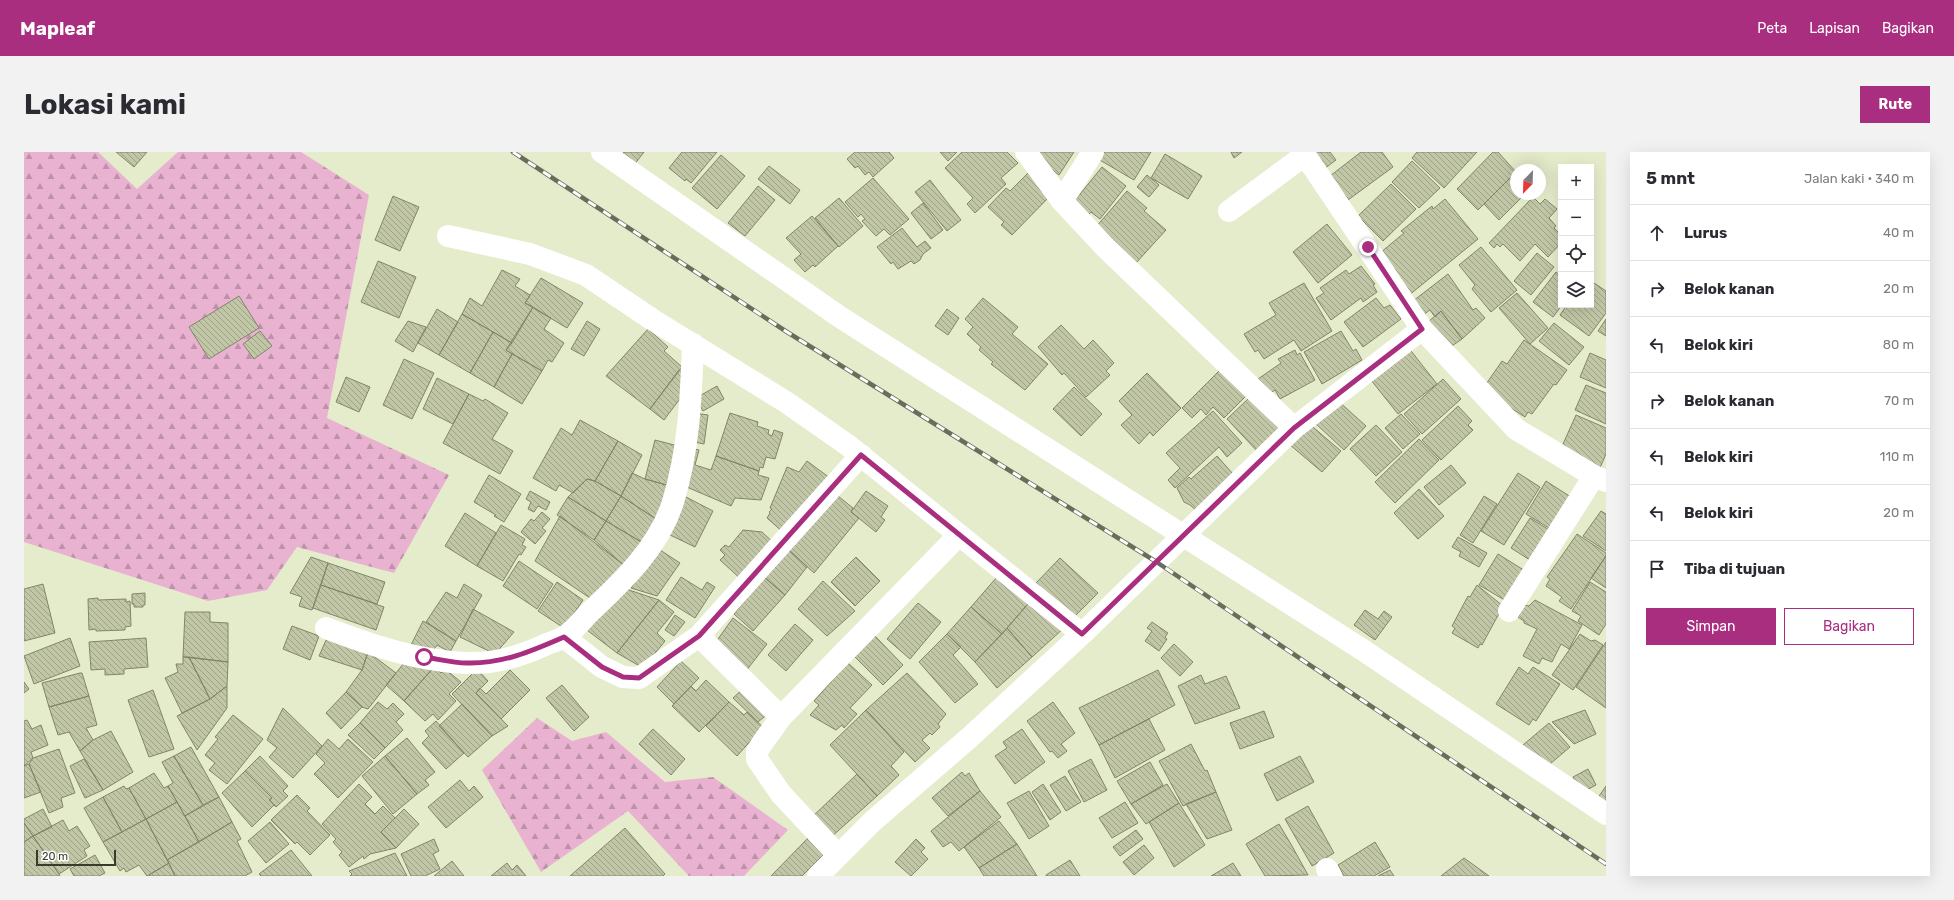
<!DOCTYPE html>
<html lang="id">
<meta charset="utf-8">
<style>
:root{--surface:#fff;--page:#f2f2f3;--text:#2b2b33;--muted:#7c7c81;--line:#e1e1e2;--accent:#a92e80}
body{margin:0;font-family:Rubik,sans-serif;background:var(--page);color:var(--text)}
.controls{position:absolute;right:12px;top:12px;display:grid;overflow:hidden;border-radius:0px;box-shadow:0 4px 16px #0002}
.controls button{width:36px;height:36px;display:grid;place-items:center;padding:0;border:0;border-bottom:1px solid var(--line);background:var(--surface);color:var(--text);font:20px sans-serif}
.compass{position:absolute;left:1486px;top:12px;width:36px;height:36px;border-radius:50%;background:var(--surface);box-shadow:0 4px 16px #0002;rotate:203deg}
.scale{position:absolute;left:12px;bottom:10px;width:80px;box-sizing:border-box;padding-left:4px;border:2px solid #383b2e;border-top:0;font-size:11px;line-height:14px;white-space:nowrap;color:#383b2e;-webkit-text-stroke:3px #fff;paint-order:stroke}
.stop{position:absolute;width:12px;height:12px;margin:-9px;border:3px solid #a92e80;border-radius:50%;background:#fff}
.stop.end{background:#a92e80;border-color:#fff;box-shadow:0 1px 4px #0008}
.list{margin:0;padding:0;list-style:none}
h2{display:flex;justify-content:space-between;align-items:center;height:52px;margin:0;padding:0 16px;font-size:17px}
h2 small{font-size:13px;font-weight:400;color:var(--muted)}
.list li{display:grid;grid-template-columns:26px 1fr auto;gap:12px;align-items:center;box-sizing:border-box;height:56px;padding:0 16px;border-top:1px solid var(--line)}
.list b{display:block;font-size:15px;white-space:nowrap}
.list em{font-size:13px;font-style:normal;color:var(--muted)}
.actions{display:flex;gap:8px;padding:12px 16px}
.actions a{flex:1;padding:9px 0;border:1px solid var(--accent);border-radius:0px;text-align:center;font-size:14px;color:var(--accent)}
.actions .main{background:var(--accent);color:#fff}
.icon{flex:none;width:22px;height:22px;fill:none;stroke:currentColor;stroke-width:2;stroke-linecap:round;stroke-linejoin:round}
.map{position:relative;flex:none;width:1582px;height:724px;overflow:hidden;border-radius:0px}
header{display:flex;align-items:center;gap:24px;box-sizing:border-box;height:56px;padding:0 20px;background:var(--accent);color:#fff}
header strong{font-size:19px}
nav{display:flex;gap:22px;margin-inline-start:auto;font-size:14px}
.intro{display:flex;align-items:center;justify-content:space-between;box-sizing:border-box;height:96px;padding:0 24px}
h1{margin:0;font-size:28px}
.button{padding:10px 18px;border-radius:0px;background:var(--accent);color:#fff;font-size:14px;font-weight:700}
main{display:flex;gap:24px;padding:0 24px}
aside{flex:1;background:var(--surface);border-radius:0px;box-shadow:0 4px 16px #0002}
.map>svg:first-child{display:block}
</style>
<header>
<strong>Mapleaf</strong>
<nav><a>Peta</a><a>Lapisan</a><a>Bagikan</a></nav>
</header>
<div class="intro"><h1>Lokasi kami</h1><a class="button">Rute</a></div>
<main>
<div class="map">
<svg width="1582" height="724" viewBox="0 0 1582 724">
<defs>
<pattern id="forest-firs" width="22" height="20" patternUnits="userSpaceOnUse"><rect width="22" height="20" fill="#e8b2d0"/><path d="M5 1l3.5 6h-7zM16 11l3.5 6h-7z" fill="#bd92a9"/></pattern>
<pattern id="building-back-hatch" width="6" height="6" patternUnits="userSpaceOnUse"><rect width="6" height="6" fill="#c1c7a6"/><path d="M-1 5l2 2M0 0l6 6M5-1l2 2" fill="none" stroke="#9ea388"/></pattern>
</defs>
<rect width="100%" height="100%" fill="#e5eccb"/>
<path fill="url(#forest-firs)" d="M0,0H74L113,37L154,0H277L345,43L303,266L425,323L370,421L273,395L243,438L184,449L0,390Z
M513,566L548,589L582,580L641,630L689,625L764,678L720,724H665L604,659L517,720L458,618Z"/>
<path fill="url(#building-back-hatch)" stroke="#808668" d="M92,0H123L110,15Z
M600,0H620L610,13L598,3Z
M658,0H693L667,31L662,27L661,29L645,16Z
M831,0H865L870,6L849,25L845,20L841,23L834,14L831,16L823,7Z
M916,0H933L924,9Z
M938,0H983L994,11L977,26L982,32L951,61L943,52L949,46L921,16Z
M1006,0H1050L1035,23Z
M1078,0H1127L1110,28L1074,7Z
M1207,0H1218L1210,6Z
M1287,0H1306L1312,8L1300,17Z
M1337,0H1358L1369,15L1324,48L1306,24Z
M1393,0H1453L1420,36L1388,6Z
M1469,0H1474L1492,20L1454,58L1433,37Z
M1141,2L1178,24L1164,47L1127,26Z
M697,3L721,24L693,57L668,36Z
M1388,9L1416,36L1395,56L1368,30Z
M745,14L776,38L766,52L734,27Z
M1078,15L1102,34L1076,67L1067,60L1063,64L1048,52Z
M1005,20L1028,42L988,83L977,73L980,70L964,55L982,36L986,39Z
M1492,20V42H1501L1475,68L1460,52Z
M1123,23L1135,33L1125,45L1113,35Z
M849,26L885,67L866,83L860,77L852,84L838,69L841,67L837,62L834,65L821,50Z
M906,28L937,68L923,79L891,40Z
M1367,32L1392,57L1359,89L1334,64Z
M734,34L751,48L721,84L704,71Z
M1103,39L1123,56L1120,59L1142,78L1112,111L1071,76Z
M369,44L395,55L376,99L351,88Z
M1509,45L1516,52L1521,47L1533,57L1525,66L1532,74L1530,76L1537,83V91L1524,105L1511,92L1496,109L1479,92L1476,95L1473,92L1470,96L1465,91Z
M815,46L839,74L815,95L791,66Z
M1421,47L1454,87L1384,144L1356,101L1380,81L1377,79L1408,54L1409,57Z
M899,51L919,78L907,87L887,61Z
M788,64L814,94L791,115L789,113L781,120L770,108L777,102L762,86Z
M1303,72L1328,103L1294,131L1269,100Z
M878,76L893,95L901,89L907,96L899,102L896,108L890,112L887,109L874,117L869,110L867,112L853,95Z
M1457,95L1493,138L1467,160L1448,137L1451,133L1435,113Z
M1513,101L1530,115L1507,143L1490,129Z
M354,109L392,125L375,166L337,150Z
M1337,114L1351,132L1349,133L1353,140L1339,150L1337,146L1307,168L1292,146L1300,141L1296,136L1322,118L1325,122Z
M478,118L496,127L491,134L506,143L501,151L509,155L488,191L438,162L446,146L458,154Z
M1532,120L1537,124L1538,153L1529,165L1509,150Z
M1424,122L1449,158L1452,156L1461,166L1438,187L1417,159L1411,165L1406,158L1399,163L1389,149Z
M517,126L559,151L543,176L501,151Z
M1567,129L1582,139V161L1565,184L1536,163L1543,153H1567Z
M1280,131L1308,179L1277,199L1270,188L1240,207L1234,198L1231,200L1220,182L1252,163L1245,151Z
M1493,141L1524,176L1506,192L1475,156Z
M215,144L235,176L185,207L165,175Z
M959,146L994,175L988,182L1024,212L1001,238L967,212L969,210L955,198L957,195L943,182L949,175L941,167Z
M1352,146L1360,156L1366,153L1377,167L1339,195L1320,170Z
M509,155L527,166L520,177L540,191L528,210L524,208L518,219L482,198Z
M413,157L434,170L415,203L394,191Z
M923,157L935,166L924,183L911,174Z
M1417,159L1438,187L1425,196L1405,169Z
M438,162L469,180L446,221L415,203Z
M1582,167V184L1574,179Z
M384,169L402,175L389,200L371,189Z
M563,169L576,177L560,204L547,197Z
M1530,171L1560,195L1545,213L1515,189Z
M1037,173L1060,197L1069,188L1090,211L1082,219L1086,223L1062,245L1040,221L1038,223L1014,195Z
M624,177L644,195L640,199L658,215L626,257L582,224Z
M236,179L248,194L230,207L219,192Z
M1317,179L1329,199L1332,197L1338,208L1298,232L1280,200Z
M469,180L488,191L482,198L488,202L470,235L446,221Z
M1500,188L1543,218L1532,233L1530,232L1508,262L1504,260L1501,265L1458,238L1478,209L1483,212Z
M1384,195L1413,232L1374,262L1343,223Z
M1271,198L1273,203L1276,201L1291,228L1256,247L1251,238L1243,243L1234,227L1257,211L1254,207Z
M1566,201L1582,208V236L1556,225Z
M488,202L518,219L498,252L470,235Z
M380,207L410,221L388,267L359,253Z
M1197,217L1223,243L1200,266L1189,255L1182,263L1177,257L1168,266L1158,256Z
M655,218L663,224L664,236L640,268L626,257Z
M1123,221L1157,256L1129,284L1126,280L1115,292L1097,273L1108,263L1095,249Z
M322,225L346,235L335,260L312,250Z
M413,226L445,242L429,272L399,257Z
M1419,227L1437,247L1398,282L1380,262Z
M1562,233L1582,241V272L1551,258Z
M693,234L700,247L679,259L672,246Z
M1050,235L1078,262L1057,284L1029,257Z
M445,242L459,249L461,247L484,261L468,287L489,299L476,322L419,291Z
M1225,246L1257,279L1234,300L1203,267Z
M1312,247L1342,274L1320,298L1291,271Z
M1434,254L1448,269L1444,273L1449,278L1417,308L1398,288Z
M1189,259L1218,291L1203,305L1195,295L1151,336L1144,328L1156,316L1142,301Z
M670,261L684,263L680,292L665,289Z
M706,261L734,270L733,274L745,278L744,282L748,284L750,278L759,281L751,307L742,305L739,316L736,315L735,319L692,304Z
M1377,262L1396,282L1379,297L1361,276Z
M1552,263L1582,276V302L1575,318L1535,301Z
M556,268L594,289L571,329L563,327L549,341L535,333L532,339L509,326L537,276L548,283Z
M1283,270L1317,299L1298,320L1265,292Z
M1352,273L1378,300L1352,324L1326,297Z
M1395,287L1415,308L1371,351L1351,330Z
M631,288L658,295L650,335L621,327Z
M594,289L618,303L597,344L571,329Z
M666,296L675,298L671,313L687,318L692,304L735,319L734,323L745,326L737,348L711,346L707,354L658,333Z
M1193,304L1209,322L1173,359L1166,353L1160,350L1153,336L1165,325L1167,327Z
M783,309L806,326L760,381L743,366L746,361L745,360L748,357L746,356L763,315L775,320Z
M1427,313L1442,331L1415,353L1400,335Z
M608,321L621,327L650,335L632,367L597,344Z
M1494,321L1516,335L1480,393L1457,379Z
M465,323L497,342L480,370L470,364L472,363L450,350Z
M563,327L571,329L597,344L582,369L544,345Z
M1522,329L1553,349L1533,381L1502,362Z
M1395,337L1420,364L1394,387L1370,361Z
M506,339L526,350L522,358L514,354L510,360L504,357L507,350L502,347Z
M842,339L864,354L857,365L861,368L852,380L827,360Z
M809,340L829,356L827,360L835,366L790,421L765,398Z
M597,344L632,367L619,391L582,369Z
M660,344L689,359L671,395L642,381Z
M1460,344L1473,352L1449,391L1436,383Z
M544,345L582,369L570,388L533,363Z
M1577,359L1582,362V399L1559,384Z
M518,360L526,367L518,376L522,379L511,392L497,380L507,367L510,369Z
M441,361L472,381L453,414L421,394Z
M536,364L601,414L572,450L511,409Z
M1506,366L1530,381L1509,410L1487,396Z
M582,369L619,391L601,414L570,388Z
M477,373L501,387L498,393L502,395L497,403L495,402L479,429L453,414Z
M719,378L738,380L752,393L719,429L696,408L701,403L696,398L701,393L705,395Z
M1553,382L1582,401V404L1547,457L1535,449L1538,445L1522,434L1526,427L1523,425Z
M1434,385L1463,401L1455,415L1435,404L1437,400L1428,395Z
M633,396L656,411L633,444L607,436Z
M765,398L783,415L761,443L740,425Z
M1474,402L1503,420L1484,450L1455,433Z
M1582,404V436L1567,426Z
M287,405L304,411L288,458L275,454L278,445L266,441Z
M832,405L856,429L831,454L807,430Z
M1036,406L1074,441L1049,466L1012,431Z
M495,409L529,432L513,457L479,434Z
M304,411L361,430L353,452L297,433Z
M979,418L1009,446L978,482L947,455Z
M657,425L678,438L683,430L691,435L671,466L642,448Z
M740,425L761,443L729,479L710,462Z
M799,429L831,459L803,484L774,457Z
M533,430L559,448L540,476L514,459Z
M1566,430L1582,440V472L1575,483L1554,469L1557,464L1548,459Z
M19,432L31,481L0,489V437Z
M440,432L458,443L432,489L402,470L422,440L433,446Z
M297,433L360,455L352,478L289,456Z
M1453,433L1479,454L1458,493L1456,492L1454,496L1428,481L1431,476L1428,474L1444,444L1446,445Z
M599,436L635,448L593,501L559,475Z
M121,441V453H119V455H110V452H108V442Z
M74,446V448L102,447V450L106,449L107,474L101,475V478L72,479V477L65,478L64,447Z
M1009,446L1041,475L1008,505L983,476Z
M635,448L650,460L633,481L641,489L619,516L593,501Z
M1511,448L1558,473L1545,497L1537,492L1528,510L1518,506L1515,512L1499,504L1513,477L1500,471V469L1494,465L1500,453L1505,454Z
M894,451L917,470L886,507L863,487Z
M947,455L978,482L951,510L923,482Z
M449,457L490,480L471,502L436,485Z
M1341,458L1354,467L1360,459L1368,465L1351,488L1330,473Z
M161,460H186V470L204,471V510L159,505Z
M651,463L661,470L650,484L641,478Z
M709,466L743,492L722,519L689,494Z
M399,469L432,489L426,500L413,493L406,503L386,495Z
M1128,470L1144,481L1141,485L1143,487L1135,499L1121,489L1128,479L1123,476Z
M771,472L789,488L762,519L744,503Z
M268,474L295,484L286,508L259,497Z
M983,476L1008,505L973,536L951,510Z
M849,482L879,513L859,533L828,502Z
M923,482L937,495L929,503L954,532L931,551L895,510Z
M1556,482L1567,489L1571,488L1579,493L1549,538L1528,523Z
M46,486L56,514L10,532L0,504Z
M122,486L124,515L100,517V522L81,523V517L67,518L65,490Z
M303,486L344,500L338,518L295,504Z
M1582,490V556L1552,535Z
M1150,492L1169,510L1156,524L1137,506Z
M344,500L372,521L344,557L338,555L322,540L338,518Z
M159,505H165L186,547L158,561L141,526L154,520L152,512H159Z
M165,505L204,510L203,534L186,547Z
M385,505L410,515L380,549L362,533Z
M657,509L675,526L650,552L633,535Z
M824,511L848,533L826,556L833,562L820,576L818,573L812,578L786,563L795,553L790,549Z
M410,515L417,521L421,517L437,530L425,542L432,549L414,568L409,562L401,569L380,549Z
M1495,515L1504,522L1509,515L1536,532L1512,569L1509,567L1505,573L1472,552Z
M453,517L464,529L452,541L484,574L468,584L428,542Z
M486,518L506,538L477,567L452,541L456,536L462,542Z
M1134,518L1151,553L1075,593L1055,556Z
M56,521H58L65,544L25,555L18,531Z
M883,521L922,562L914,572L916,575L908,583L906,581L898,588L906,596L891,610L842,558Z
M1177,523L1181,532L1202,524L1216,556L1171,572L1154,534Z
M682,528L705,550L675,580L648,554L667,534L672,539Z
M0,530L5,537L0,541Z
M538,533L565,565L550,579L522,546Z
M203,534V556L173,598L153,564L186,547Z
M721,535L746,560L734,570L709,546Z
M129,538L150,597L125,605L104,548Z
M322,540L338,555L317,577L302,561Z
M65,544L73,573L62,576L69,588L56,599L45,580L34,583L25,555Z
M354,550L363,557L369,551L380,562L372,570L379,578L361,596L336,571Z
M705,550L720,563L723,560L739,575L713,604L682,574Z
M1029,550L1051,581L1037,592L1043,599L1034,606L1028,599L1026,600L1003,569Z
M438,552L468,584L444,605L415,574Z
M259,556L298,594L269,626L245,605L253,596L243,588Z
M842,558L880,600L867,614L875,623L853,644L806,593Z
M1561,558L1572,582L1550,592L1528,570Z
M1240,559L1250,585L1216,597L1206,571Z
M209,563L239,587L203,632L185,618L191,611L181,603L194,587L191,585Z
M1125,567L1141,598L1091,626L1075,593Z
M3,568L8,577L17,573L24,593L7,600L9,606L0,614V569Z
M412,569L440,601L422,617L398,591L405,584L401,579Z
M336,571L361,596L350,607L324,583Z
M1525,571L1546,595L1526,612L1499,593Z
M629,577L661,607L647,623L615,592Z
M998,577L1021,610L991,632L971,604L983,596L979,590Z
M87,579L109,620L79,638L56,599L69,588Z
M383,586L411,620L401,628L405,633L393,642L361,604Z
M304,587L315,597L324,587L349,610L314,646L290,622L301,611L292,602Z
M1167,592L1181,619L1183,618L1192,640L1159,654L1135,609Z
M167,595L195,645L179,653L150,604Z
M35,597L51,641L37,646L39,655L25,661L5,612L9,606Z
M150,604L179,653L161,664L144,634L149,631L138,610Z
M236,604L264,634L259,639L264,644L252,655L245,648L248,646L221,619Z
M361,604L393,642L369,662L338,624Z
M1276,604L1290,630L1253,649L1240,622Z
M60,607L79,638L61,646L46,614Z
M1067,607L1083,638L1060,650L1044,619Z
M1126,610L1139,633L1107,652L1093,629Z
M5,612L17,640L0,646V614Z
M1564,617L1572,633L1557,641L1549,625Z
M221,619L248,646L245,648L250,653L228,675L198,641Z
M938,620L941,624L945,621L956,639L924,664L908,646Z
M130,621L140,636L144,634L153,650L122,667L105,636Z
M833,622L853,644L805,687L786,667Z
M1041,624L1057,650L1042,659L1026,633Z
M436,628L445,639L450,634L459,645L422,676L404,655Z
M335,632L348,645L341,652L351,662L359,654L371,666L357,680L372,696L346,702L340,707L339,704L325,715L315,703L318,700L309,690L312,687L298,672Z
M1019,632L1037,660L1026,668L1008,640Z
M1143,632L1155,651L1122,672L1107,652Z
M100,634L102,637L105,636L122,667L98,680L79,645Z
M1582,634V653L1573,647Z
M956,639L977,665L935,699L927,690L919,695L907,679Z
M1005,639L1025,674L1005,687L983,651Z
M1192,640L1208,678L1183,687L1162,652Z
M273,643L286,656L283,659L306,683L286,703L273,690L271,692L247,668Z
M79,645L98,680L79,690L60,656Z
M195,645L208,670L175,690L161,664Z
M153,650L175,690L143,708L122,667Z
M1101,650L1114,671L1088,686L1075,666Z
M1155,651L1181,693L1150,715L1125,670Z
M1284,654L1310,701L1288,714L1261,667Z
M19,657L28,675L9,684L0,671V667Z
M380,657L395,672L372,696L357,680Z
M122,667L145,711L123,724L115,713L102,720L100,716L96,719L79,690Z
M39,668L45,679L53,674L66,694L60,698L63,704L35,722L9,684Z
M975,669L993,692L955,716L940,695Z
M208,670L217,687L213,689L228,720L221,724H151L143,708Z
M246,670L265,692L242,711L224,689Z
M0,671L9,684L0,690Z
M1255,672L1268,694L1284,723L1241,724L1222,692Z
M601,676L641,722L639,724H546Z
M1112,678L1119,687L1096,704L1089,695Z
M9,684L35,722L36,724H0V690Z
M784,686L800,702L778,724H747Z
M410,687L415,699L409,702L416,717L401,724H387L377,702Z
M892,687L901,696L897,700L904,707L887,724L871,710Z
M1351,690L1366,715L1350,724H1320L1314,713Z
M993,692L1013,724H960L955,716Z
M1120,693L1130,706L1110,723L1099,710Z
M267,698L288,724H237L235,722Z
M371,701L383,724H326L328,722L325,719Z
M71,703L81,721L75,724H50L46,717Z
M1440,706L1465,724H1417Z
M1046,708L1056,724H1022V723Z
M428,709L440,724H410Z
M145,711L151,724H126L125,723Z
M483,711L488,718L493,713L502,724H467Z
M1209,711L1217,724H1187Z
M1366,718L1370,724H1354Z"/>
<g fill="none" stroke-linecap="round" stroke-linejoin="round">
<path stroke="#fff" stroke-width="22" d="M578,0L816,165L1339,498L1582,662
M1002,0L1038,49L1081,95L1270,276
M1279,0L1398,177L1492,277L1570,324L1582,329
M1038,49L1069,0
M1205,59L1281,3
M424,84L506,102L562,123L629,168L762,250L825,294L1058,482
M1485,459L1570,324
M302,476C346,493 394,509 442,511C470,512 498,504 523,492C529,490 535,488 540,485C550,479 558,468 566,460C599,429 635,395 649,350C665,297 667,247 669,192
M675,484L757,565L737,593L733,600V607L757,642L814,703
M540,485L578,515L599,525L615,526L675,484L837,303
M757,565L935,383
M1303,717L1307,724
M794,724L849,669L945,586L1058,482L1270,276L1398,177"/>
<g stroke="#696d5b" stroke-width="4.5">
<path id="rail" d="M489,0L763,180L1131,409L1582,712"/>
</g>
<use href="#rail" stroke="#fff" stroke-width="3" stroke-dasharray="9" stroke-linecap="butt"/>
</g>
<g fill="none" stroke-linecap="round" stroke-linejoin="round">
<path stroke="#a92e80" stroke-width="5" d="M400,505C414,507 429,511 443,511C478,512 508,499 540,485L578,515L599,525L615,526L675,484L837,303L1058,482L1270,276L1398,177L1344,95"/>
</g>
</svg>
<div class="controls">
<button>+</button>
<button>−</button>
<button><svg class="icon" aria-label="locate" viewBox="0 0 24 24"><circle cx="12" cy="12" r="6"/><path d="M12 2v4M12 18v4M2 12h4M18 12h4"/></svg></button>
<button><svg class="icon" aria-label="layers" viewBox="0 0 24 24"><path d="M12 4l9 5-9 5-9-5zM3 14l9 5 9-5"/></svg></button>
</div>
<svg class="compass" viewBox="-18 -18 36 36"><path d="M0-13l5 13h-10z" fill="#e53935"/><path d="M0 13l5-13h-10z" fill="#7c7c81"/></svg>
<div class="scale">20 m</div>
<div class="stop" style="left:400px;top:505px"></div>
<div class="stop end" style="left:1344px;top:95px"></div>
</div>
<aside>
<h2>5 mnt<small>Jalan kaki · 340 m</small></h2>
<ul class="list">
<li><svg class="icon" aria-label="ahead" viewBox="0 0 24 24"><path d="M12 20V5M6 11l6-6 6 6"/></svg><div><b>Lurus</b></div><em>40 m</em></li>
<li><svg class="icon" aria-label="right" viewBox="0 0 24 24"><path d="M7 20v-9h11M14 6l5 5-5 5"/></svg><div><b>Belok kanan</b></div><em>20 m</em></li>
<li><svg class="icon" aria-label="left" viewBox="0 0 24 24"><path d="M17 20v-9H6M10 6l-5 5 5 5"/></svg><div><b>Belok kiri</b></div><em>80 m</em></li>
<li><svg class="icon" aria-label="right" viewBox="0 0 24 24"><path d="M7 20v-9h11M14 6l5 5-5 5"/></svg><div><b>Belok kanan</b></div><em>70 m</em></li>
<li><svg class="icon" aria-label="left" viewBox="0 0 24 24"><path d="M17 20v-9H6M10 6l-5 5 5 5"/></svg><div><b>Belok kiri</b></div><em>110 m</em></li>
<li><svg class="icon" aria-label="left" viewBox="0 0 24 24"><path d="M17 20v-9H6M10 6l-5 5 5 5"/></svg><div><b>Belok kiri</b></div><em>20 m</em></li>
<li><svg class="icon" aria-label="arrive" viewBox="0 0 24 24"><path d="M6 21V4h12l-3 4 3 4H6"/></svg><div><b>Tiba di tujuan</b></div></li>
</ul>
<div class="actions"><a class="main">Simpan</a><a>Bagikan</a></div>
</aside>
</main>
